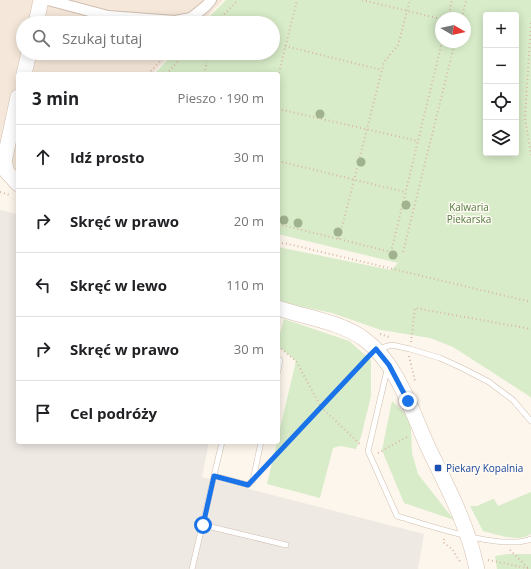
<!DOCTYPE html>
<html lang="pl">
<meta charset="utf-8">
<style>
:root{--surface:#fff;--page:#f6f6f6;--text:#202124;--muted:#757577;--line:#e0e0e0}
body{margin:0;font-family:"Open Sans",sans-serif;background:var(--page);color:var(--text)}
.controls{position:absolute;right:12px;top:12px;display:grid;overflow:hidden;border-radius:4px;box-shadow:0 2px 10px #0003}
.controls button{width:36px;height:36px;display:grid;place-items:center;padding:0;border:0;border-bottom:1px solid var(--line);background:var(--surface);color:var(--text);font:20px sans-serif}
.compass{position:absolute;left:435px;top:12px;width:36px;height:36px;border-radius:50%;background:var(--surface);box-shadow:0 2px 10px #0003;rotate:99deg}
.stop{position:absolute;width:12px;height:12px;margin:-9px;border:3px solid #1a73e8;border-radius:50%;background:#fff}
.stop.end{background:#1a73e8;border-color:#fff;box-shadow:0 1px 4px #0008}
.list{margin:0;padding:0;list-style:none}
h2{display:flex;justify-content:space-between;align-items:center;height:52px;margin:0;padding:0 16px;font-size:17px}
h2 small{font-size:13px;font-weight:400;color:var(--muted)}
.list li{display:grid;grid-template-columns:26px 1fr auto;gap:12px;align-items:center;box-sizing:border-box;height:64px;padding:0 16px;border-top:1px solid var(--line)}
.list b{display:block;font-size:15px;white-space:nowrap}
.list em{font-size:13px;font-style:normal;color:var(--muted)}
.icon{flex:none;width:22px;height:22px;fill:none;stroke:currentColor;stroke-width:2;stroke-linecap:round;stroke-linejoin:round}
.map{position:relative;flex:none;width:531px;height:569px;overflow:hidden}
.search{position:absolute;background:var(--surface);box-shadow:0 2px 10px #0003;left:16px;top:16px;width:264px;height:44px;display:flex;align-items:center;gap:10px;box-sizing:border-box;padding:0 14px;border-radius:22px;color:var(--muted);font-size:15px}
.panel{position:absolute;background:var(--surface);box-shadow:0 2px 10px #0003;left:16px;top:72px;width:264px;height:372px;border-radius:4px}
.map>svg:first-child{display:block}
</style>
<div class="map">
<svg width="531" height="569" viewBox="0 0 531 569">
<rect width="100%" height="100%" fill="#fdf6ec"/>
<path fill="#f5e8da" d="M0,0H223L201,23H23V53H172L152,74H18V174L0,169Z"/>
<path fill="#efe9e4" d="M0,210L18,214V442H209L202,477L424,534L418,569H0Z"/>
<path fill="#d8ecc9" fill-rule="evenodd" d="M226,0H531V398L529,396L453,347L430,338L381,330L332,313L284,303L278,299V247L391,270L398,263L278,234V74H154L174,53H273V23H203ZM486,15H516V153H486ZM441,18H465V42H441Z
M284,319L349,341L371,360V396L361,437L356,449L340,446L333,448L320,498L267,484L277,442H278V437L296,361L278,346V340Z
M392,401L408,417L411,429L412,453L418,474L454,520L404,503L382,450Z
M531,492V534C518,543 496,534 483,531L470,506H477L493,499H494L498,506Z
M508,554H531V569H497L495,556Z"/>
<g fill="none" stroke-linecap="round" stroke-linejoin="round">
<g stroke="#d1beb0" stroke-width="6">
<path id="lane" d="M377,349L392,345L410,349L440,358L462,368L489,382L513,400L531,421
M387,370L368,451L397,516C429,525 500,551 531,539
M278,371L280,360
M214,476L248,485L253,480L261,442
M203,525L286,545
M192,569L222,442"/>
</g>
<g stroke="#d1beb0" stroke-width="12">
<path id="street" d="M48,0L108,16L175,21L191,18L206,6L211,0"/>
</g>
<g stroke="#d6c0b0" stroke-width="16">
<path id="secondary" d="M36,23L41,0
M24,74L29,53
M18,97L4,162L7,172L18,184
M278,308C306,318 339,321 364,339C396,362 411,409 427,445C441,475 458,505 468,537C472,547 474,558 477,569"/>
</g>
<path stroke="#d9b8a5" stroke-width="2" stroke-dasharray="1 3" stroke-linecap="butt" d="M362,0L441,19
M448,18L452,0
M462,18L466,0
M216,23L238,0
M531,23L525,118L531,155
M285,46L382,70
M148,74L168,53
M166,74L186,53
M204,74L207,62
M278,77L297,0
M278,109L418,141
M278,161L405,192
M0,192L10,195
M278,224L391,252L442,42
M339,239L384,62L398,45L410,0
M278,244L284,243L531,302
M403,252L455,42
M380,334L389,337
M411,342L415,308L531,329
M278,346L296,361L321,407L361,445
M409,356L415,381
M378,453L409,436
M264,467L367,358
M444,539L443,542L452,549L461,563
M510,550L528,568
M488,560L531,569"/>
<use href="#lane" stroke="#fff" stroke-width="5"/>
<use href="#street" stroke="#fff" stroke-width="10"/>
<use href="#secondary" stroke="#fff" stroke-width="15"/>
</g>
<g fill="#a0b28e">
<circle cx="320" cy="114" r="4.5"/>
<circle cx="361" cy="162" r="4.5"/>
<circle cx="406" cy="205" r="4.5"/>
<circle cx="284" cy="220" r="4.5"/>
<circle cx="298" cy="223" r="4.5"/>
<circle cx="338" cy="232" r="4.5"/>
<circle cx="393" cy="255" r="4.5"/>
</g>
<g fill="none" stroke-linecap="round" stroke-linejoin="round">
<path stroke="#1a73e8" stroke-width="5" d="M203,525L214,476L248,485L368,357L376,349L389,365L408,401"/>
</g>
<rect fill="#1a4fb4" stroke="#fffaf3" stroke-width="1.5" x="434" y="464" width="8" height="8" rx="2"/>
<g text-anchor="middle" stroke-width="3" stroke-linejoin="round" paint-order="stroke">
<g font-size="10" fill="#537a41" stroke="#fffaf3">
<text x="469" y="211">Kalwaria<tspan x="469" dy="12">Piekarska</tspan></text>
</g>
<g font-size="10" fill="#164399" stroke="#fffaf3" text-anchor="start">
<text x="446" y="472">Piekary Kopalnia</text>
</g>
</g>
</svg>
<div class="controls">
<button>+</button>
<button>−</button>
<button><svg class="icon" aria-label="locate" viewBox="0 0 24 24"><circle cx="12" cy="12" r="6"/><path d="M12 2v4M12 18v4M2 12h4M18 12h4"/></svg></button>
<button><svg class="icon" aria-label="layers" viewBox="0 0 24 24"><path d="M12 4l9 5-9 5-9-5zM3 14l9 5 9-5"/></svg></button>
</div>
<svg class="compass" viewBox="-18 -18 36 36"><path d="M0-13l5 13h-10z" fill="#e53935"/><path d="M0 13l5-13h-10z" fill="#757577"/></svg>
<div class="stop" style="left:203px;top:525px"></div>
<div class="stop end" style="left:408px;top:401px"></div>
<div class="search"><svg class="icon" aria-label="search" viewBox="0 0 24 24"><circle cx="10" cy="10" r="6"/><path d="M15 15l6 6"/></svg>Szukaj tutaj</div>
<section class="panel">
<h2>3 min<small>Pieszo · 190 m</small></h2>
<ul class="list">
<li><svg class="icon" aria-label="ahead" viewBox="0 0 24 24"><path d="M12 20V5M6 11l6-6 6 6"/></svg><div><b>Idź prosto</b></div><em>30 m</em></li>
<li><svg class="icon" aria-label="right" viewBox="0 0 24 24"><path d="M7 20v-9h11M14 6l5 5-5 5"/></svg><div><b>Skręć w prawo</b></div><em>20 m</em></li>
<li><svg class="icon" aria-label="left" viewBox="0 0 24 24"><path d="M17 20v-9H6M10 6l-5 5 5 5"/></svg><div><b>Skręć w lewo</b></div><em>110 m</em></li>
<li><svg class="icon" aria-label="right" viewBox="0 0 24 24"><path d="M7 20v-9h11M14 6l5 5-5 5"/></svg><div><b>Skręć w prawo</b></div><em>30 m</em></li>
<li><svg class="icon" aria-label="arrive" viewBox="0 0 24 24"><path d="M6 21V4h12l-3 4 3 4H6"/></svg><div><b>Cel podróży</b></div></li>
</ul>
</section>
</div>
